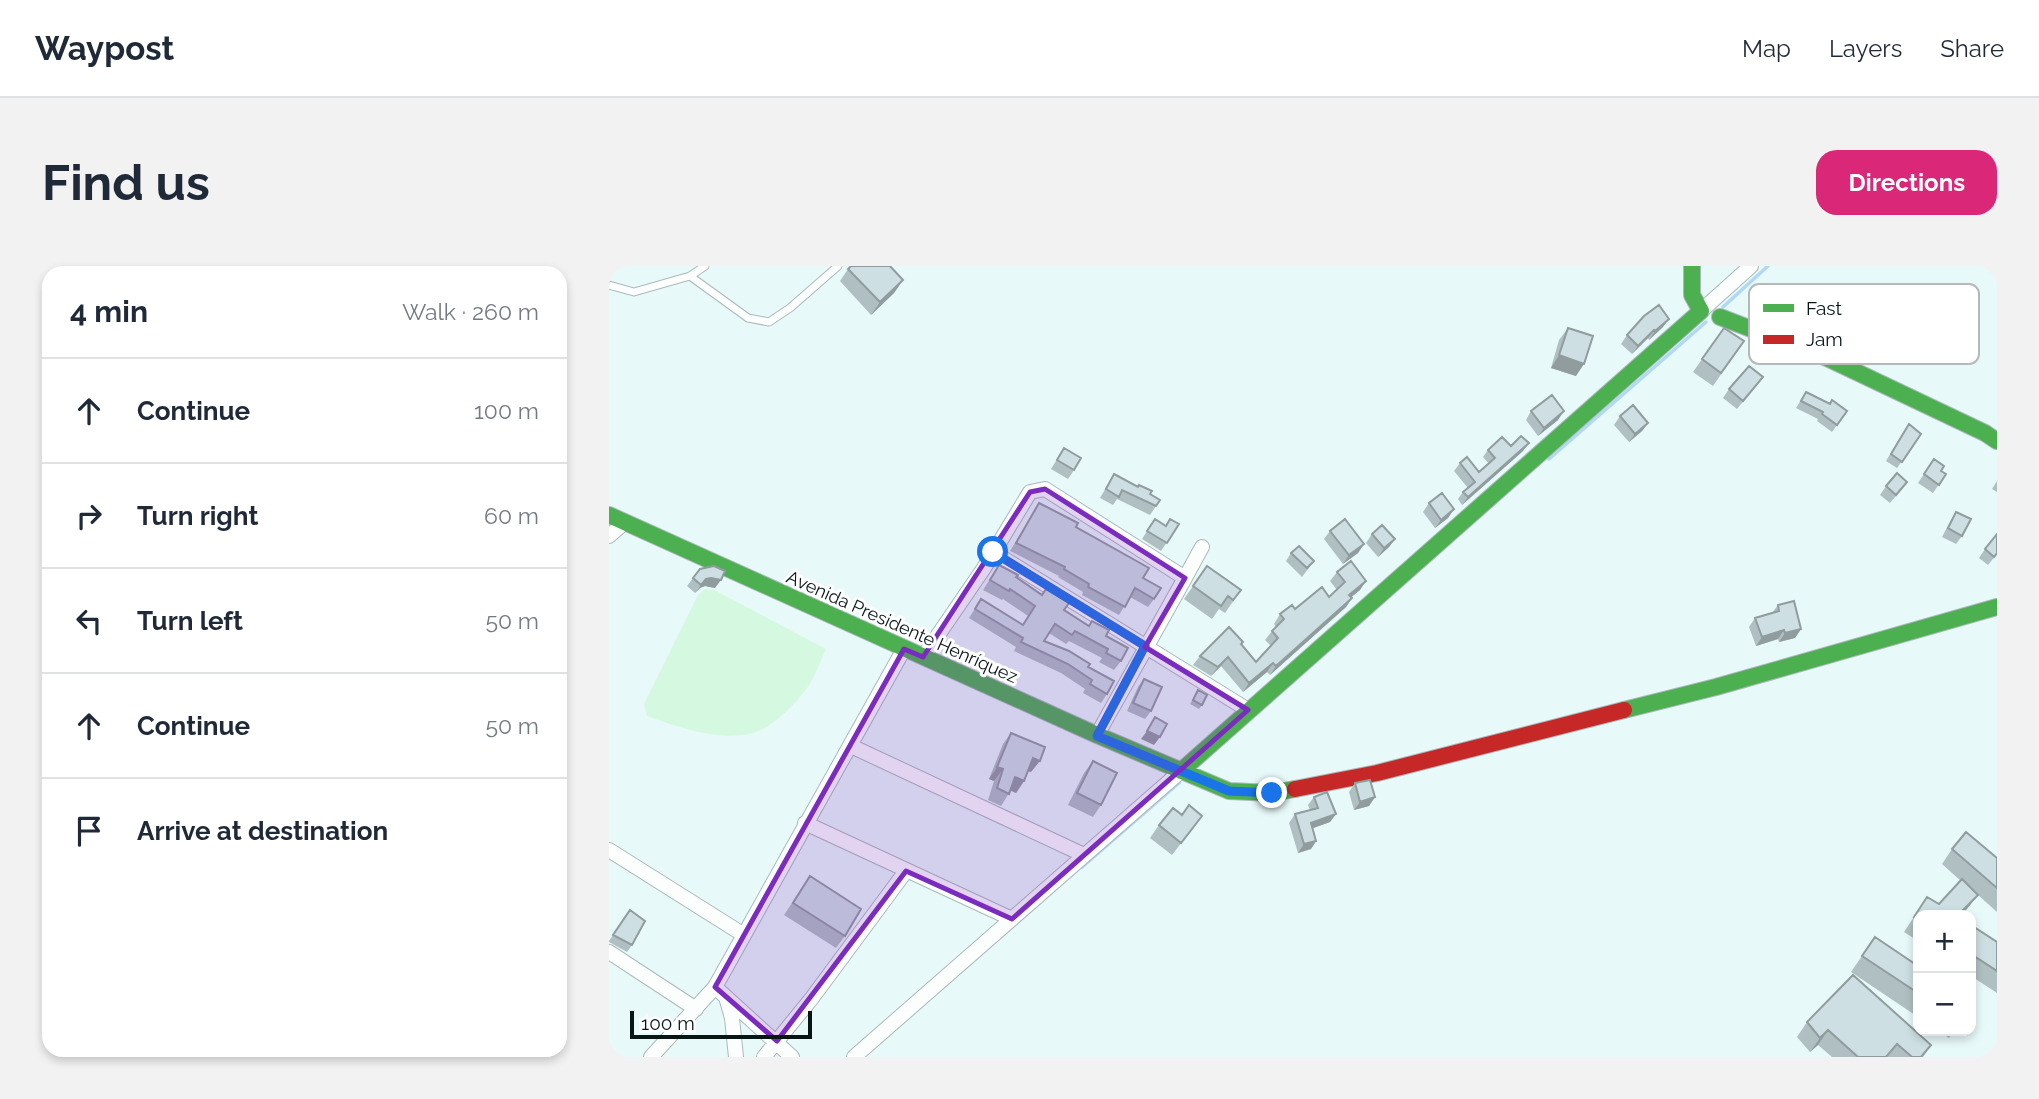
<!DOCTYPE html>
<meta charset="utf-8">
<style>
:root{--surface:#fff;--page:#f2f2f3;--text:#1f2937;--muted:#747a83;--line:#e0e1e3;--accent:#db2777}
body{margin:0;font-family:Raleway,sans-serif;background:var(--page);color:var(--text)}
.controls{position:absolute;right:21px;bottom:21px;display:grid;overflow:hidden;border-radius:14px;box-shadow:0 4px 10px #0003}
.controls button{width:63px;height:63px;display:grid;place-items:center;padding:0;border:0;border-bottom:2px solid var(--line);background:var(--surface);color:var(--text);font:35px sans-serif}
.scale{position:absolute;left:21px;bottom:18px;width:182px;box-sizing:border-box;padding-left:7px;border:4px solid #081515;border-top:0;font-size:19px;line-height:24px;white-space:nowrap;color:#081515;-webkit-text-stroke:5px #fff;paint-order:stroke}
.stop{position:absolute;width:21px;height:21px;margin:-16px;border:5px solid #1a73e8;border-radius:50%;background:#fff}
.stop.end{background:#1a73e8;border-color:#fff;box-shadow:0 2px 7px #0008}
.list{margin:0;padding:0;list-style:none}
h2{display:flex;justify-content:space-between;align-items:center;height:91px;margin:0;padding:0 28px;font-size:30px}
h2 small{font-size:23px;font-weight:400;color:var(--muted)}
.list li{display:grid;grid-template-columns:46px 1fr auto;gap:21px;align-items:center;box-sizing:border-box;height:105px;padding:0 28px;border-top:2px solid var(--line)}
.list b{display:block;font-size:26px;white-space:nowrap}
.list em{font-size:23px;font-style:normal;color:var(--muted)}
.icon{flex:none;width:38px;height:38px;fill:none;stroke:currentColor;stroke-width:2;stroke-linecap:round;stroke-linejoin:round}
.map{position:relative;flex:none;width:1388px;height:791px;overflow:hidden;border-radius:21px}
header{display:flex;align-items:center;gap:42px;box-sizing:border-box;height:98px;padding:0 35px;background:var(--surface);border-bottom:2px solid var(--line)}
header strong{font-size:33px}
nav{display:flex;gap:38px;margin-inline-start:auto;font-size:24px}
.intro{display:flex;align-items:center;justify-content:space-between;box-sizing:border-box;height:168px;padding:0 42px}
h1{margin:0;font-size:49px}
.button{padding:18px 32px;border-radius:21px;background:var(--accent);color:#fff;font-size:24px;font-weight:700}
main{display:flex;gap:42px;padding:0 42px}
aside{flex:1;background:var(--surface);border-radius:21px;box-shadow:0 4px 10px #0003}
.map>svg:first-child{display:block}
</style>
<header>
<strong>Waypost</strong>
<nav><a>Map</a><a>Layers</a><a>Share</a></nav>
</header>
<div class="intro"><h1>Find us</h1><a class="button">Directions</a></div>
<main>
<aside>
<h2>4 min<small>Walk · 260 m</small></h2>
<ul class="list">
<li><svg class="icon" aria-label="ahead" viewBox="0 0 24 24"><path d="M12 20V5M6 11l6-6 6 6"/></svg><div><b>Continue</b></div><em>100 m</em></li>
<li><svg class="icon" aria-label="right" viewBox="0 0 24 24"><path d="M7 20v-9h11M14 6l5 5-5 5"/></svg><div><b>Turn right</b></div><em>60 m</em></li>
<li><svg class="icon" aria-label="left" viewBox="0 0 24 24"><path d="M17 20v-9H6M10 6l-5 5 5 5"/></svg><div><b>Turn left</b></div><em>50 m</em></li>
<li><svg class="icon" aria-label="ahead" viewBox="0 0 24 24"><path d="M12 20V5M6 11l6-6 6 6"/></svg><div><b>Continue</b></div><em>50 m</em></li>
<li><svg class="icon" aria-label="arrive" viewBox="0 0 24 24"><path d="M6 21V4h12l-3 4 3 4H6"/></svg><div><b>Arrive at destination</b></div></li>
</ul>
</aside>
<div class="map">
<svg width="1388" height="791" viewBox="0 0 1388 791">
<rect width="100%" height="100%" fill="#e8f9f9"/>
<path fill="#d5f8e0" d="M96,323L105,324L217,383C211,396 206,411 198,422C185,439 165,461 144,467C111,476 69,461 38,450L35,438L89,329Z"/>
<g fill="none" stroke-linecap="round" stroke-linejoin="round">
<path stroke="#b1d8f6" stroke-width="3.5" d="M1114,41L1159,0
M940,193L1097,56
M473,601L570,517"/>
<g stroke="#abb9b9" stroke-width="9">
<path id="lane" d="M81,10L139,52L160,56L181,42L229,0
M0,19L25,26L81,10L96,0"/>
</g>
<g stroke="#abb9b9" stroke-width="16">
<path id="street" d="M1092,45L1142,0
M0,270L15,257
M384,286L639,444
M576,312L593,281
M314,391L375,302L421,226L436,223L576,312L488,469
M242,480L475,589
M196,557L403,653
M0,584L135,669
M0,686L87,743
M106,721L183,791
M117,731L123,752L127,791
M42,791L106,721L295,383
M155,791L203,732L297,605
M245,791L572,505"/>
</g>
<g stroke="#abb9b9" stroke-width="18">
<path id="fast" d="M1111,51L1218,92L1376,167L1388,175
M0,249L488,469L620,525L663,527L686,523
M1015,444L1107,421L1388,341
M572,505L1092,45L1083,29V0"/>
</g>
<g stroke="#abb9b9" stroke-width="18">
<path id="jam" d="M686,523L768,507L1015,444"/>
</g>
<use href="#lane" stroke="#fcfefe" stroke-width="7"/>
<use href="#street" stroke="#fcfefe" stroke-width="14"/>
<use href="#fast" stroke="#4caf50" stroke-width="16"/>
<use href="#jam" stroke="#c62828" stroke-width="16"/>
</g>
<path fill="#b0c0c2" d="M239,3L294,14L285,27L262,49L231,15Z
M1054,61L1040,74L1039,72L1023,88L1012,78L1018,69Z
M959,62L967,110L942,102L950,74Z
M1115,62L1135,75L1104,120L1084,106Z
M1154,111L1128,143L1114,132L1120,123Z
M1197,126L1238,145L1223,166L1208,155L1209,153L1187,142Z
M922,145L949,154L929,170L917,154Z
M1011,150L1039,157L1033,165L1020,176L1005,159Z
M1295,165L1312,168L1288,202L1277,195Z
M902,180L914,185L853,239L849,233L854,226L859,222L845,205L851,197L870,206L880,198L874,191L879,184Z
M455,182L465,204L459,213L442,203Z
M1325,193L1332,205L1337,208L1324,227L1309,217Z
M505,208L541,228L547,240L541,249L508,233L504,239L491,232Z
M1388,215V226L1383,223Z
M1277,220L1292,224L1281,237L1271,229Z
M430,237L467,261L534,312L545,333L539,341L521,331L510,349L473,329L474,326L449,311L450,310L401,285Z
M820,237L845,243L839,252L826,262L814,246Z
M1347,246L1353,270L1347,278L1333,271L1342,254Z
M546,253L557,260L570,258L552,285L533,273Z
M721,265L755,278L749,287L734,298L715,273Z
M763,268L786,273L780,281L769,291L757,277Z
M1376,283L1388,288L1379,299L1370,292Z
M682,287L705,295L693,311L677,295Z
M390,299L480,360L483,355L497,370L512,395L505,404L490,396L493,392L460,375L457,378L440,367L435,375L479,401L498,428L492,437L474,427L476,423L452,407L405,385L407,381L360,352L372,333L413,359L419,350L394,333L393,334L374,324Z
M598,300L632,324L616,347L610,343L603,353L575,333Z
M91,303L106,322L96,320L91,322L86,327L78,320Z
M728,306L751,324L742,331L743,332L737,341L661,409L658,406L634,426L612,400L602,410L584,399L591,390L634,376L632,379L647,396L662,380L656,374L663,365L667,361L665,358L671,348L720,331L728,324L721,315Z
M1169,339L1192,363L1186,372L1170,376L1169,373L1147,380L1140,361L1146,352L1163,347Z
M535,413L542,445L536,453L518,445L529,421Z
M589,424L593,439L590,443L581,438Z
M402,467L422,506L419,505L415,515L407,527L402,524L392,540L379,534L385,515L380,513L394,478Z
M484,495L492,539L484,551L459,539L475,507Z
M746,517L766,531L760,540L745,544L740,526Z
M705,531L727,548L721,556L704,562L707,575L702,583L689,587L680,557L686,548L701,544L699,539Z
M550,559L584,562L563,589L541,572Z
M1343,583L1388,592V646L1369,629L1353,649H1309V675L1295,666L1318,631L1330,638L1352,615L1333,598Z
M201,610L236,670L227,682L175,649Z
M21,644L23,679L18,686L0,676V675Z
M1362,659L1388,676V727L1362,710Z
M1266,671L1309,700V751L1242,706Z
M1198,756L1322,779L1314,791H1223L1209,779L1201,786L1188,771Z
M1329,765H1345L1340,772Z"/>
<path fill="#909c9e" d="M294,14L285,27L262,49L271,36Z
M1060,53L1054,61L1040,74L1046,65Z
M1045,64L1039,72L1023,88L1029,80Z
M950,89L975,98L967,110L942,102Z
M955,145L949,154L929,170L935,162Z
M1039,157L1033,165L1020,176L1026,168Z
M920,177L914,185L853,239L859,231Z
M845,243L839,252L826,262L832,254Z
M786,273L780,281L769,291L775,282Z
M755,278L749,287L734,298L740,289Z
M102,312L112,314L106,322L96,320L91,322L86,327L97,313Z
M757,315L751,324L734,338L740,329Z
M743,332L737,341L661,409L667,400Z
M1192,363L1186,372L1170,376L1176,367Z
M1175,364L1169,373L1147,380L1153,371Z
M619,391L612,400L602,410L609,401Z
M664,397L658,406L634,426L640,417Z
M538,465L551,471L545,479L532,473Z
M424,492L431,495L422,506L416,504Z
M388,501L394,503L385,515L380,513Z
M406,511L415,515L407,527L398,523Z
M766,531L760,540L745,544L751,536Z
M727,548L721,556L696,565L702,557Z
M707,575L702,583L689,587L695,578Z
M1369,629L1353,649H1349Z
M1219,764L1209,779L1201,786L1211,772Z"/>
<path fill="#cddfe2" stroke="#909c9e" stroke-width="2" d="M242,0H281L294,14L271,36L239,3Z
M1050,39L1060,53L1046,65L1045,64L1029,80L1018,69L1035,50Z
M959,62L984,70L975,98L950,89Z
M1115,62L1135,75L1112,107L1093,93Z
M1140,100L1154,111L1134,135L1120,123Z
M1197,126L1221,138L1223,134L1238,145L1228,159L1213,148L1214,146L1192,135Z
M943,129L955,145L935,162L922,145Z
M1024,139L1039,157L1026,168L1011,150Z
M1300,158L1312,168L1293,196L1282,188Z
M912,170L920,177L859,231L854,226L866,216L851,197L858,191L870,206L886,192L879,184L893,171L902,180Z
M455,182L472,192L465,204L448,194Z
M1325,193L1335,200L1332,205L1337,208L1330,219L1315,208Z
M1288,207L1298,216L1287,229L1277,220Z
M505,208L529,221L530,219L543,225L541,228L551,234L547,240L513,224L510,231L497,223Z
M833,227L845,243L832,254L820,237Z
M430,237L469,257L467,261L540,302L534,312L552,322L545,333L526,322L516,341L479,321L480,318L455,303L456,301L407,277Z
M1347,246L1362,253L1353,270L1339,262Z
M546,253L557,260L561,253L570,258L558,277L538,265Z
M736,253L755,278L740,289L721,265Z
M773,259L786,273L775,282L763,268Z
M1388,268V287L1385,291L1376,283Z
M690,280L705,295L698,302L682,287Z
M742,295L757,315L740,329L743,332L667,400L664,397L640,417L619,391L609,401L591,390L620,361L634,376L632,378L647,396L669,372L663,365L675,353L671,348L683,339L686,343L713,321L720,331L736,316L728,306Z
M390,299L409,309L407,311L433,329L437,323L460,337L455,344L480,360L483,355L500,364L497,370L519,382L512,395L497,387L499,383L466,365L463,369L446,358L435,375L460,385L481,398L479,401L505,415L498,428L481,418L483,414L459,398L412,376L414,372L366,343L372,333L414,359L426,340L401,323L400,325L381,314Z
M105,300L116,305L112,314L102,312L97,313L92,319L84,312L91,303Z
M598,300L632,324L624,334L619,330L612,340L584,320Z
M1185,335L1192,363L1176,367L1175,364L1153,371L1146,352L1170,345L1169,339Z
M535,413L553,421L542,445L524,437Z
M589,424L598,429L593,439L584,434Z
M546,451L558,458L551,471L538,465Z
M402,467L436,481L431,495L424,492L415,515L406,511L400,528L388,522L394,503L388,501Z
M484,495L508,507L492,539L468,527Z
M761,514L766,531L751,536L746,517Z
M718,526L727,548L702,557L707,575L695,578L686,548L709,542L705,531Z
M580,539L593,550L572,577L550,559L564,542L573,549Z
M1357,566L1388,592V622L1343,583Z
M201,610L252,643L236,670L184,637Z
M1353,613L1369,629L1349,649H1309V653L1305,651L1318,631L1330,638Z
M21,644L36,655L23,679L4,669Z
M1362,659L1388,676V705L1362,688Z
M1266,671L1309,700V727L1253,690Z
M1244,709L1322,779L1312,791H1303L1288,778L1277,791H1249L1219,764L1211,772L1198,756Z"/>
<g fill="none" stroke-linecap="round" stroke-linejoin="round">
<path stroke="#1a73e8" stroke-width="9" d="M384,286L536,380L488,470L620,525L663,527"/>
</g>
<path fill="#7b2cbf" fill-opacity="0.2" stroke="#7b2cbf" stroke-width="5" stroke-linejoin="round" d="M436,223L576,312L536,381L639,444L403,653L297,605L168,775L106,721L295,383L314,391L421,226Z"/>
<g text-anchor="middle" stroke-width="6" stroke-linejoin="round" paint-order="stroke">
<g font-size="18" fill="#081515" stroke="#fff">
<text transform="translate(293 361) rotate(24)" y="6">Avenida Presidente Henríquez</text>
</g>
</g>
<rect x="1140" y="18" width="230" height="80" rx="10" fill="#fff" stroke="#b5b9b9" stroke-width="2"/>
<rect x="1154" y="38" width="31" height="8" fill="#4caf50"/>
<rect x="1154" y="69" width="31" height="9" fill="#c62828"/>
<g font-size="19" fill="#081515">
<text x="1197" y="49">Fast</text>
<text x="1197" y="80">Jam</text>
</g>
</svg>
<div class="controls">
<button>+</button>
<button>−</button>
</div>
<div class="scale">100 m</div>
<div class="stop" style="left:384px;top:286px"></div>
<div class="stop end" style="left:663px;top:527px"></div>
</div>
</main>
